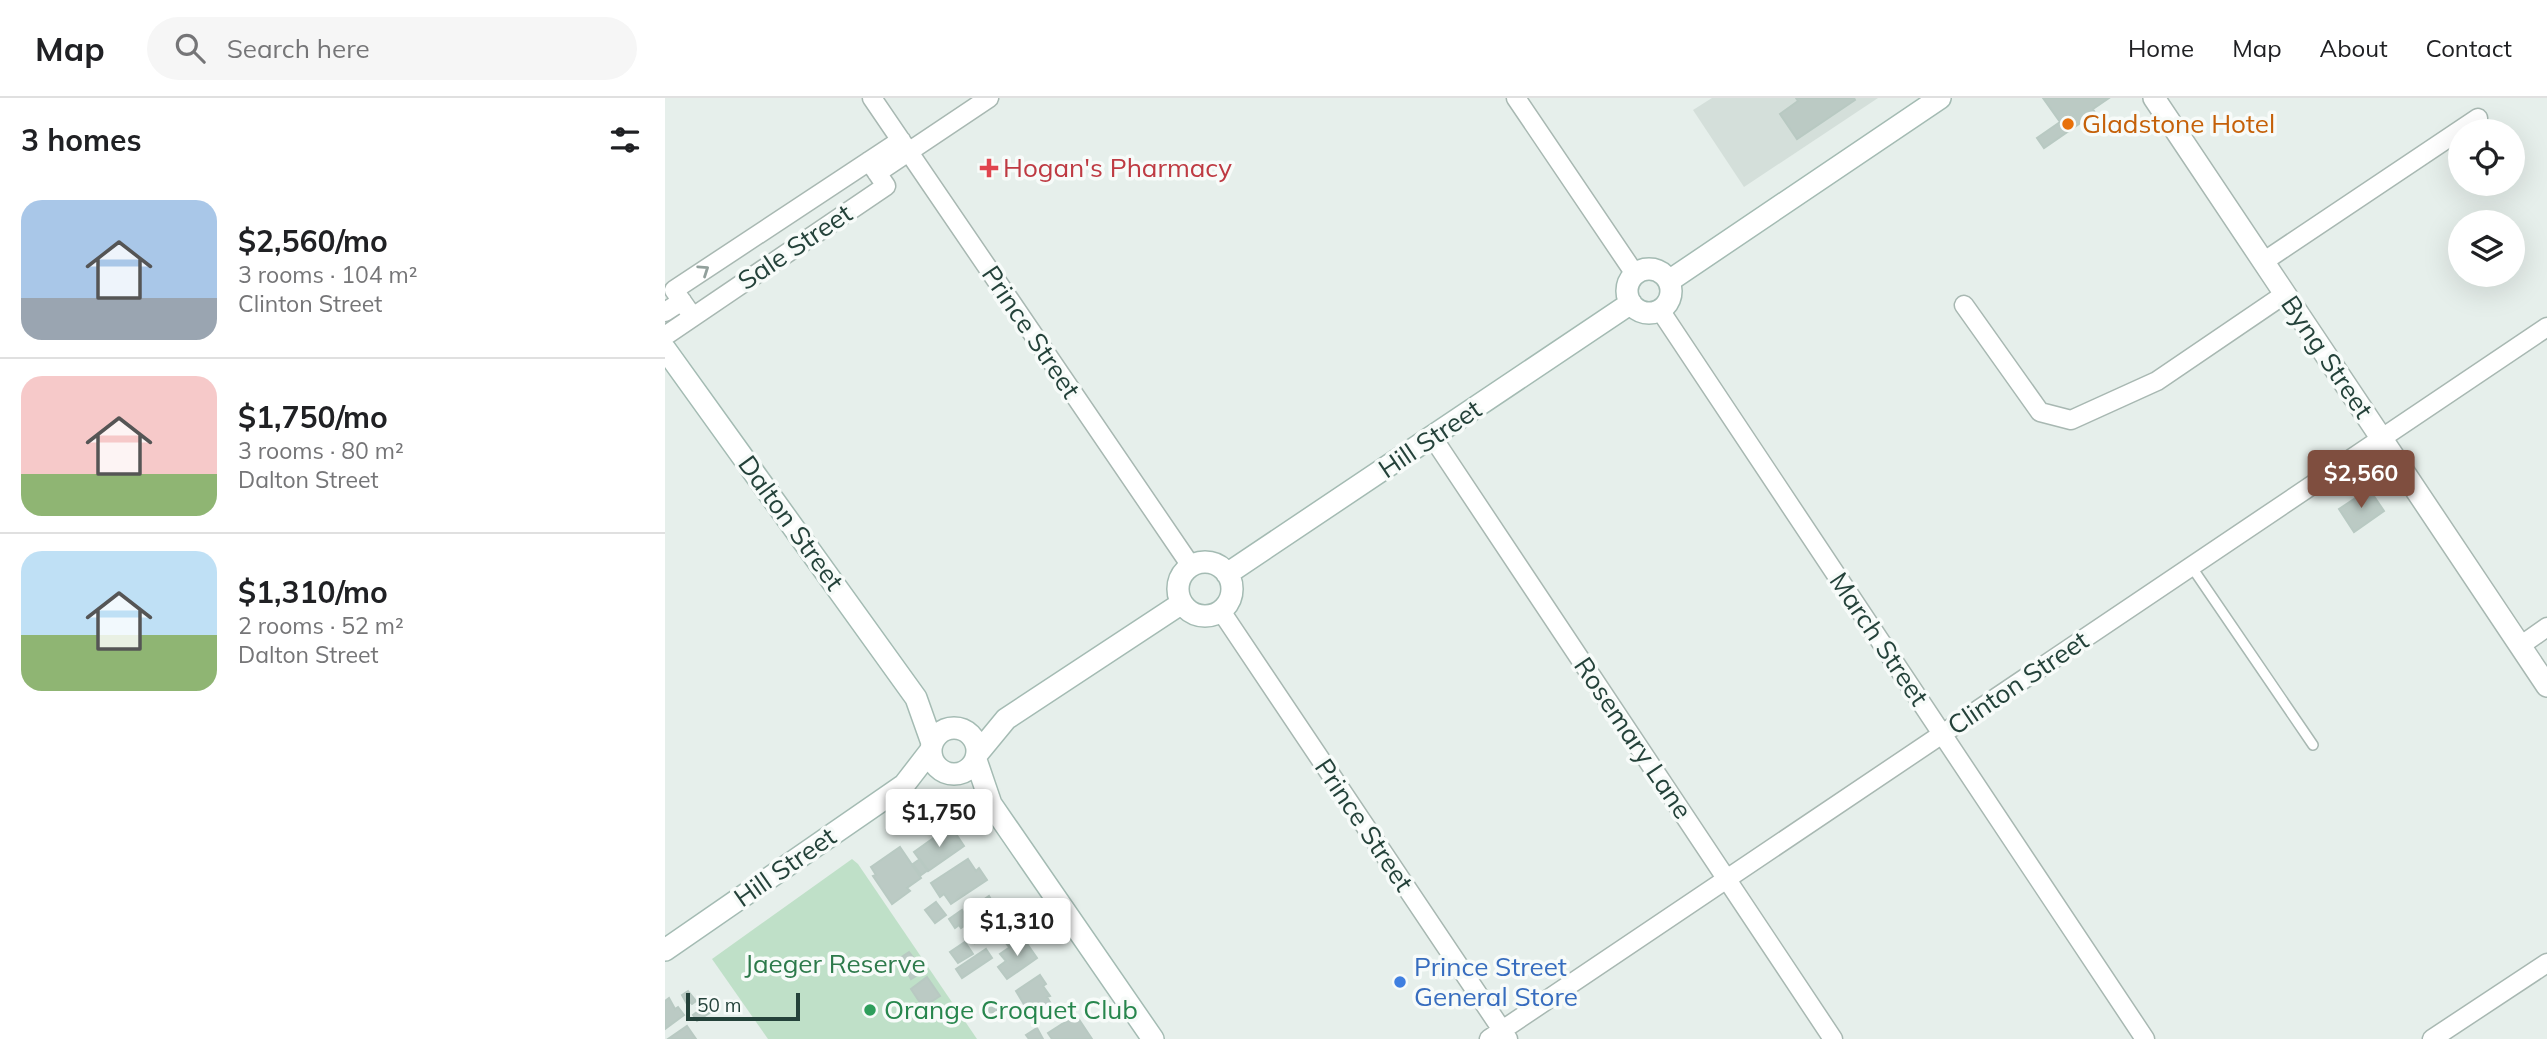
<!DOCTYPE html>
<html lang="en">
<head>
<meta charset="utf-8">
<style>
  :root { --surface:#fff; --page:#f6f6f6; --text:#202124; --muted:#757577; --line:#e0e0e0; --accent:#7f4e3f }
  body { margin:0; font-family:Mulish,sans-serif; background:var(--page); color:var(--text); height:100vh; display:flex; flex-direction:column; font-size:26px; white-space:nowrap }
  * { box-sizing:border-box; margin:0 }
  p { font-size:23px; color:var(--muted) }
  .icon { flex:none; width:38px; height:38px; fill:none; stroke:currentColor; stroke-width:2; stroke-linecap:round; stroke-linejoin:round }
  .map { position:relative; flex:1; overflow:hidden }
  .drawer { display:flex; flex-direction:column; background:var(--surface); width:665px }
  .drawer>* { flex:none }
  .tools { position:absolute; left:1783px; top:21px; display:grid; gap:14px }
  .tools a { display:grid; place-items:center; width:77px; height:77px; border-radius:50%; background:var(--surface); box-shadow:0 7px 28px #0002; font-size:35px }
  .scale { position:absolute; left:21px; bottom:18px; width:114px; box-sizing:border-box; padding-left:7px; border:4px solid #24423a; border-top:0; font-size:19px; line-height:24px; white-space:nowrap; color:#24423a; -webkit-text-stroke:5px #f7fbf9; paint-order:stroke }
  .price { position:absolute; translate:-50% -60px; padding:0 16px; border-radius:7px; background:#fff; color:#222; font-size:23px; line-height:46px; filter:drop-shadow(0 2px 4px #0008) }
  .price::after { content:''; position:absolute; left:50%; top:42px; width:21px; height:16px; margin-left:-10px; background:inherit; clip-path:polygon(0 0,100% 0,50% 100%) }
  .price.on { background:var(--accent); color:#fff }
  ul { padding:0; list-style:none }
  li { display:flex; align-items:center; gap:21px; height:175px; padding:0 21px }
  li+li { border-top:2px solid var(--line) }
  li span { display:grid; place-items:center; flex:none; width:196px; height:140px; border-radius:21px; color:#555 }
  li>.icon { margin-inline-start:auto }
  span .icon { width:84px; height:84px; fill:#fffc; stroke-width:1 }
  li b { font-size:30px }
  h2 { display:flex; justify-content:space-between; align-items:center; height:84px; padding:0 21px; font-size:30px }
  header { display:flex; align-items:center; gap:42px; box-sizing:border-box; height:98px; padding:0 35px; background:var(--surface); border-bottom:2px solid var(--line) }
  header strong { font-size:33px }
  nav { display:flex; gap:38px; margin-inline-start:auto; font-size:24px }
  .search { width:490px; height:63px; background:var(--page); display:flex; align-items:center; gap:18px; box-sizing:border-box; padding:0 24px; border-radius:38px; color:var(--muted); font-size:26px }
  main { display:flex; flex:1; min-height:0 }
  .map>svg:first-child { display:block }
</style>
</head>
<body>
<header>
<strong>Map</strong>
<div class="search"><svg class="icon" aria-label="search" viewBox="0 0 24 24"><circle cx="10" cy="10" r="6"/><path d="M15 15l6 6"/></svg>Search here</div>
<nav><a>Home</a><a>Map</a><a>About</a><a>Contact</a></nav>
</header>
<main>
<section class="drawer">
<h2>3 homes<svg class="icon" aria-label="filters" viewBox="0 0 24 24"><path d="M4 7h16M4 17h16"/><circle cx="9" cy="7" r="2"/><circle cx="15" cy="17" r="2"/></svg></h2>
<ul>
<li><span style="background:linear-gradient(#a9c7e8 70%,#9aa5b1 0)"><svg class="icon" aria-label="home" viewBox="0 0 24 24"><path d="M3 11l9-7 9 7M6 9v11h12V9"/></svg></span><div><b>$2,560/mo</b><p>3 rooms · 104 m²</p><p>Clinton Street</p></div></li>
<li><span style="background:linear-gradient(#f6c9c9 70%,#8fb573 0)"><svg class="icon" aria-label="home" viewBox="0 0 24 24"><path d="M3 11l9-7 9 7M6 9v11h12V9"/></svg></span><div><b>$1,750/mo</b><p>3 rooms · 80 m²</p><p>Dalton Street</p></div></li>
<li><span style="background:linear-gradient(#bfe0f5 60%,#8fb573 0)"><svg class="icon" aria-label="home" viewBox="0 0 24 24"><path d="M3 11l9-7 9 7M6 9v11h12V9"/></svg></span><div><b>$1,310/mo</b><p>2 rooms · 52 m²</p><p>Dalton Street</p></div></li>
</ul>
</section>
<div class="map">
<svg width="1882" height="941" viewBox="0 0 1882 941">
  <rect width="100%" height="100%" fill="#e6efeb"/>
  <path fill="#d4dfda" d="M 1047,0 L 1213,0 L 1079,89 L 1028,12 Z"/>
  <path fill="#bfe0c8" d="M 187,761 L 193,766 L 312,941 L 103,941 L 47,861 Z"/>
  <path fill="#bbcac4" stroke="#b8c9c2" stroke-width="2" d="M 1131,0 L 1189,0 L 1190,2 L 1132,41 L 1115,16 L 1133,3 Z
    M 1378,0 L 1444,0 L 1428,11 L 1430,15 L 1379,50 L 1372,40 L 1395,24 Z
    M 1701,393 L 1706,394 L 1719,413 L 1689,434 L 1674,411 Z
    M 265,717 L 274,727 L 268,731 L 260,721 Z
    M 276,725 L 280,731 L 270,739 L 266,733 Z
    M 281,731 L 285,736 L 289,733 L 299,748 L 263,773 L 249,754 Z
    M 235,749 L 256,780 L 242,790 L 245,793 L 227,806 L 208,778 L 211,777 L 206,769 Z
    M 255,761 L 263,772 L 256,777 L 248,766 Z
    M 303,761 L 311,773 L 314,770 L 322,782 L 286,806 L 279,796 L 275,799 L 266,785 Z
    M 324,798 L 340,825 L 310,845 L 299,828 L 296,830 L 294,827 L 290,830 L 284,821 L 297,812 L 299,815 Z
    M 271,804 L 281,817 L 270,825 L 260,812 Z
    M 347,833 L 354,843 L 344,849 L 337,840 Z
    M 358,840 L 372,860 L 342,881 L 333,869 L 341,863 L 335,856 Z
    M 300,844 L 308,856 L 293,865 L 285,854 Z
    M 321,851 L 327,860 L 297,880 L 291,871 Z
    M 244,854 L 259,873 L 246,881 L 235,860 Z
    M 375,877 L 381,886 L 378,888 L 385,898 L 382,899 L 386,906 L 372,915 L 365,904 L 360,908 L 351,893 Z
    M 262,879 L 275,898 L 258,909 L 246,891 Z
    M 23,893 L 31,903 L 27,906 L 25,904 L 22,906 L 17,897 Z
    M 4,900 L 10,911 L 13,909 L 19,917 L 0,931 L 0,903 Z
    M 330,902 L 335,910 L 321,919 L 316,911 Z
    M 41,907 L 46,914 L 32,923 L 28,917 Z
    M 411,917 L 427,941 L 387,941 L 383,935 Z
    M 22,928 L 31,941 L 3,941 Z
    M 372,930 L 378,941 L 364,941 L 361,937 Z"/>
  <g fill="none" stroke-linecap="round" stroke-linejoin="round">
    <g stroke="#a8b8b2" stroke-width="12">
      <path id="service" d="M 1526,468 L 1648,647"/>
    </g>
    <g stroke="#a8b8b2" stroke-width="21">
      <path id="minor" d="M 207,0 L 526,468
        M 851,0 L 970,176
        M 212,75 L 324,0
        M 1598,164 L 1813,20
        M 1299,207 L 1375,314 L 1406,322 L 1492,283 L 1620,196
        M 995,212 L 1480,941
        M 0,214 L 17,203
        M 28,219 L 9,192 L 236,42
        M 0,238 L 221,88 L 204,63
        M 768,340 L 1168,941
        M 556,513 L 843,941
        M 1855,548 L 1882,529
        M 824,941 L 1882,229
        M 1767,941 L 1882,865"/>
    </g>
    <g stroke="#a8b8b2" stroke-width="24">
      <path id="tertiary" d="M 1489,0 L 1882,588"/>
    </g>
    <g stroke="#a4bbb3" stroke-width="24">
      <path id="secondary" d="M962 193a22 22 0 1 1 44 0a22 22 0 1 1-44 0Z
        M 1004,183 L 1275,0
        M 0,251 L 251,600 L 267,645
        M513 491a27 27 0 1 1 54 0a27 27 0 1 1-54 0Z
        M 562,476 L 966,205
        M266 653a23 23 0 1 1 46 0a23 23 0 1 1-46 0Z
        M 313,655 L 341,621 L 517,505
        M 311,662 L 326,706 L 488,941
        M 0,852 L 239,687 L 266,652"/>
    </g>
    <use href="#service" stroke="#fff" stroke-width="9"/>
    <use href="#minor" stroke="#fff" stroke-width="18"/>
    <use href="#tertiary" stroke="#fff" stroke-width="21"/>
    <use href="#secondary" stroke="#fff" stroke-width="21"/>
  </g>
  <defs><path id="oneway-chevron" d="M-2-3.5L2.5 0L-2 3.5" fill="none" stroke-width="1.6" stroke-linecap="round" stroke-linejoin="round" transform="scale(1.75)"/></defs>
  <use stroke="#92a09c" href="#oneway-chevron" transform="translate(39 172) rotate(-34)"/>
  <circle fill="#e8710a" stroke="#f7fbf9" stroke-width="2.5" cx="1403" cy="26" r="7"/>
  <path fill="#e0444e" stroke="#f7fbf9" stroke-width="2.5" d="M320.5 59.5h7v7h7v7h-7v7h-7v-7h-7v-7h7z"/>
  <circle fill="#3f7fe0" stroke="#f7fbf9" stroke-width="2.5" cx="735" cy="884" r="7"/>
  <circle fill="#2e9e5b" stroke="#f7fbf9" stroke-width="2.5" cx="205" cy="912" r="7"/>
  <g text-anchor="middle" stroke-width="7" stroke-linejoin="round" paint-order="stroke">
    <g font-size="26" fill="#c56008" stroke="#f7fbf9" text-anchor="start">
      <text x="1417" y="35">Gladstone Hotel</text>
    </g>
    <g font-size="26" fill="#be3a42" stroke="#f7fbf9" text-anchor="start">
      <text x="338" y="79">Hogan's Pharmacy</text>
    </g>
    <g font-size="26" fill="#24423a" stroke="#f7fbf9">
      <text transform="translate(130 149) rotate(-34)" y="9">Sale Street</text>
      <text transform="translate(366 234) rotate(56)" y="9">Prince Street</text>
      <text transform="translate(1662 259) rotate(56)" y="9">Byng Street</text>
      <text transform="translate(765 341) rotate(-34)" y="9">Hill Street</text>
      <text transform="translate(126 425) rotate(54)" y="9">Dalton Street</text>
      <text transform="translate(1214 541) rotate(56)" y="9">March Street</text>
      <text transform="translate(1353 585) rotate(-34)" y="9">Clinton Street</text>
      <text transform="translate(968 640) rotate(56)" y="9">Rosemary Lane</text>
      <text transform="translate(699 727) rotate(56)" y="9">Prince Street</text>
      <text transform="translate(120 769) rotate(-35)" y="9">Hill Street</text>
    </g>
    <g font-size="26" fill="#2d7a4b" stroke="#f7fbf9">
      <text x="170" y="875">Jaeger Reserve</text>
    </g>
    <g font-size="26" fill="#366cbe" stroke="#f7fbf9" text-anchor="start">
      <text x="749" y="878">Prince Street<tspan x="749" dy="30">General Store</tspan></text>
    </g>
    <g font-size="26" fill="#27864d" stroke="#f7fbf9" text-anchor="start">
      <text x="219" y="921">Orange Croquet Club</text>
    </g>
  </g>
</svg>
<div class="tools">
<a><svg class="icon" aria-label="locate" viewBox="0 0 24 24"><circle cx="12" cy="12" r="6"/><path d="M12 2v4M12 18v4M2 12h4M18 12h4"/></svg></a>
<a><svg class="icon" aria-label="layers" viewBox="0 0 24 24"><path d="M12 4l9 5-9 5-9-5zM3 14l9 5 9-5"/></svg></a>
</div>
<div class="scale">50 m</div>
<b class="price on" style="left:1696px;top:412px">$2,560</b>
<b class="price" style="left:274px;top:751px">$1,750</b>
<b class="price" style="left:352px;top:860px">$1,310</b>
</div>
</main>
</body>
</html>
